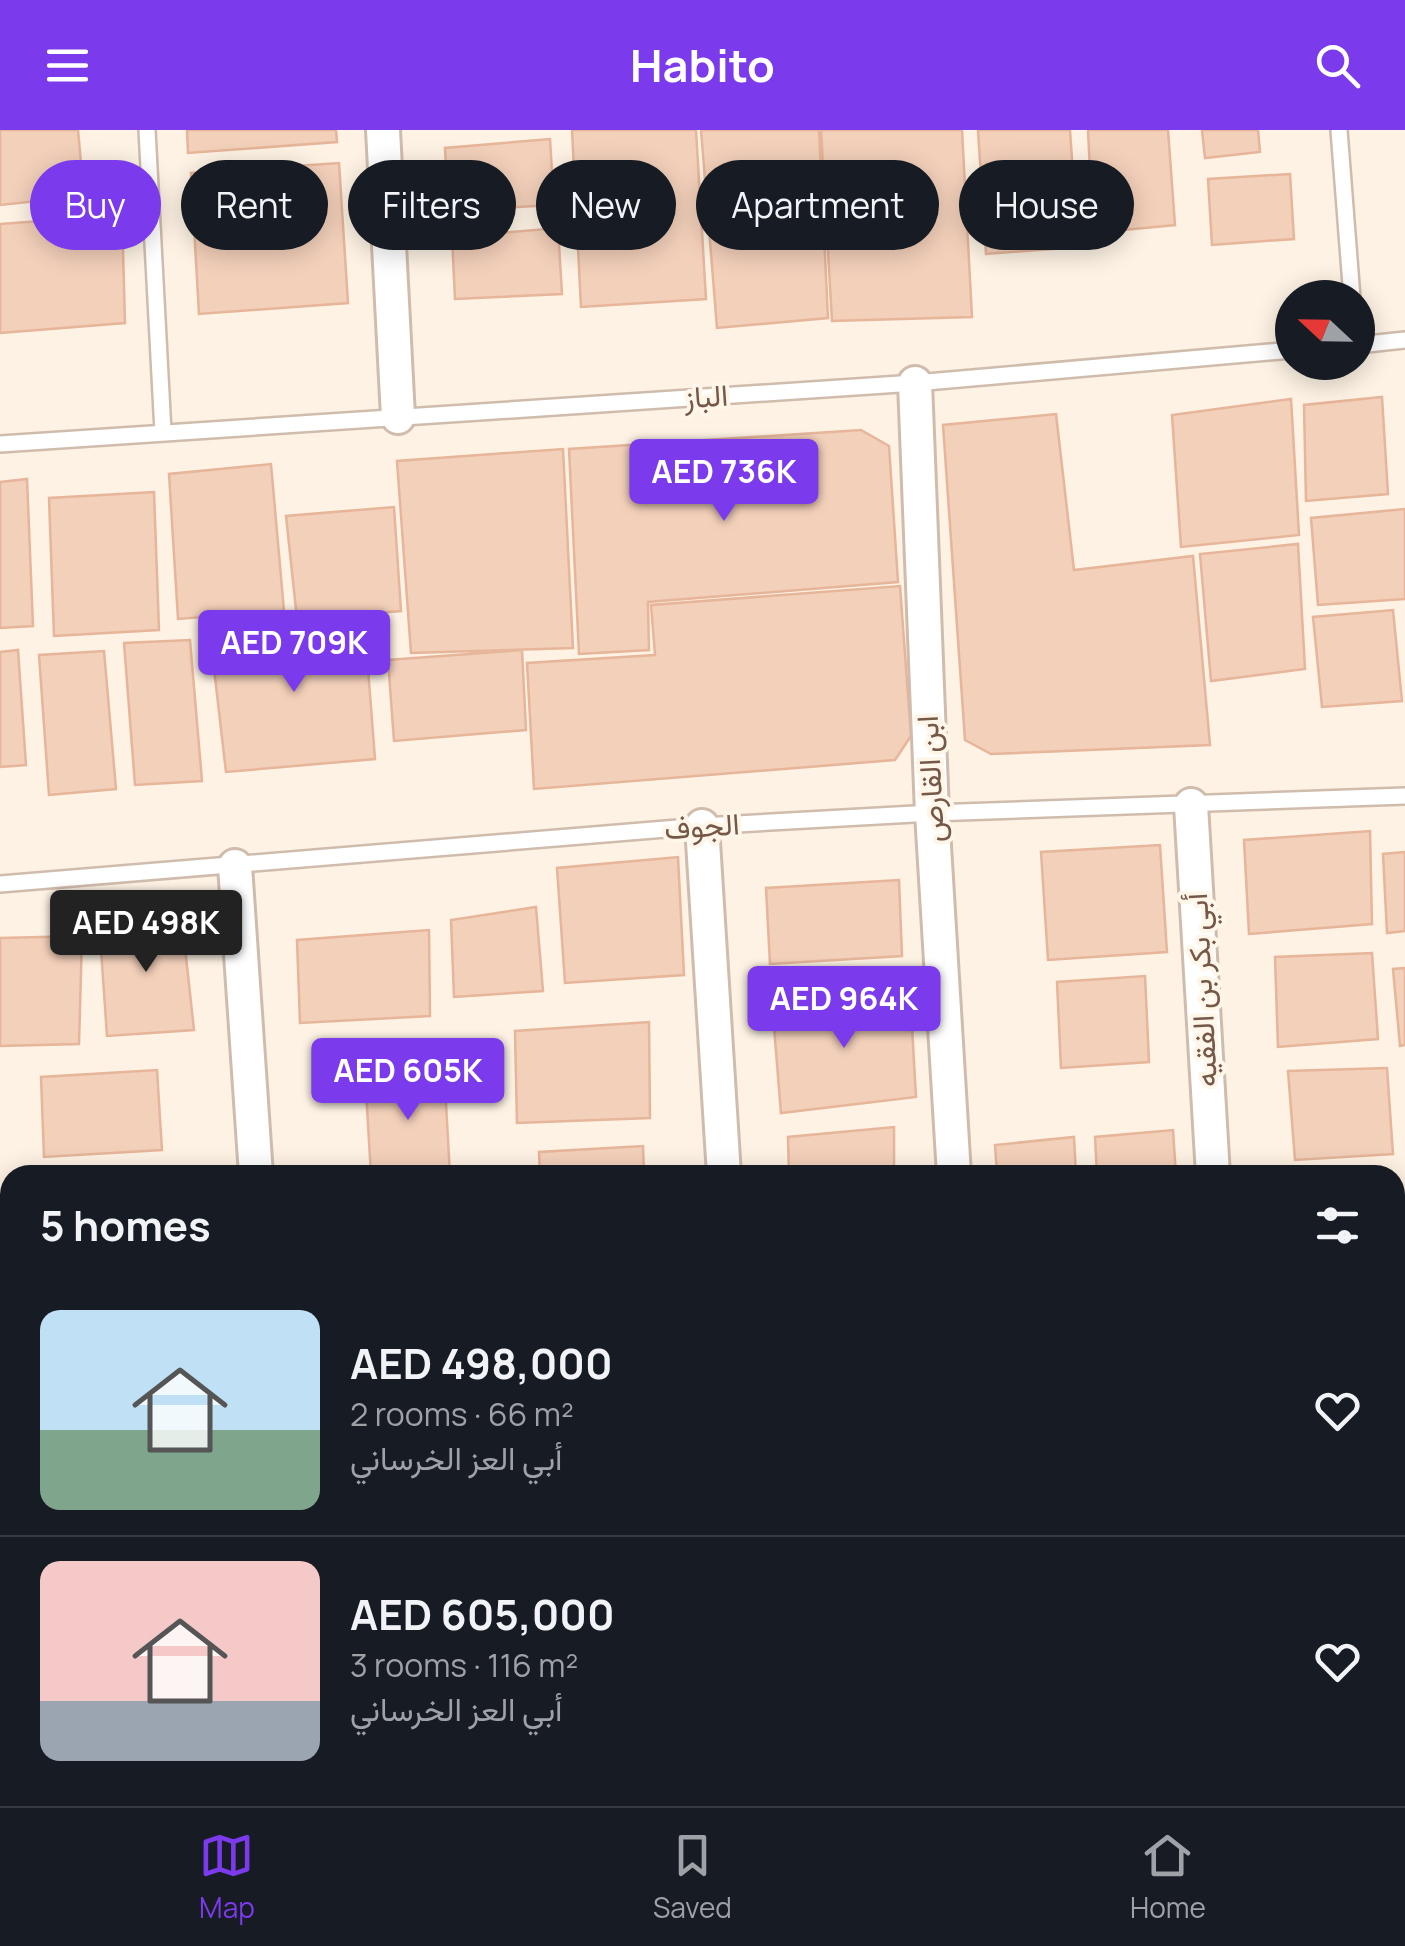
<!DOCTYPE html>
<html lang="en">
<head>
<meta charset="utf-8">
<style>
  :root { --surface:#171b24; --page:#242831; --text:#f1f3f6; --muted:#9ea1a6; --line:#363941; --accent:#7c3aed }
  body { margin:0; font-family:Manrope,Vazirmatn,sans-serif; background:var(--page); color:var(--text); height:100vh; display:flex; flex-direction:column; font-size:38px; white-space:nowrap }
  * { box-sizing:border-box; margin:0 }
  p { font-size:32px; color:var(--muted) }
  .icon { flex:none; width:55px; height:55px; fill:none; stroke:currentColor; stroke-width:2; stroke-linecap:round; stroke-linejoin:round }
  .map { position:relative; flex:1; overflow:hidden }
  .sheet { position:absolute; left:0px; top:1035px; width:1405px; height:642px; display:flex; flex-direction:column; background:var(--surface); border-radius:30px 30px 0 0; box-shadow:0 5px 25px #0003 }
  .sheet>* { flex:none }
  .guide { position:absolute; left:30px; top:30px; width:1345px; height:90px; display:flex; gap:20px }
  .needle { width:65px; rotate:292deg }
  .tools { position:absolute; left:1275px; top:150px; display:grid; gap:20px }
  .tools a { display:grid; place-items:center; width:100px; height:100px; border-radius:50%; background:var(--surface); box-shadow:0 5px 25px #0003; font-size:50px }
  .price { position:absolute; translate:-50% -85px; padding:0 22px; border-radius:10px; background:var(--accent); color:#fff; font-size:32px; line-height:65px; filter:drop-shadow(0 2px 5px #0008) }
  .price::after { content:''; position:absolute; left:50%; top:60px; width:30px; height:22px; margin-left:-15px; background:inherit; clip-path:polygon(0 0,100% 0,50% 100%) }
  .price.on { background:#222; color:#fff }
  ul { padding:0; list-style:none }
  li { display:flex; align-items:center; gap:30px; height:250px; padding:0 40px }
  li+li { border-top:2px solid var(--line) }
  li span { display:grid; place-items:center; flex:none; width:280px; height:200px; border-radius:20px; color:#555 }
  li>.icon { margin-inline-start:auto }
  span .icon { width:120px; height:120px; fill:#fffc; stroke-width:1 }
  li b { font-size:42px }
  h2 { display:flex; justify-content:space-between; align-items:center; height:120px; padding:0 40px; font-size:42px }
  .tag { padding:0 35px; border-radius:45px; background:var(--surface); box-shadow:0 5px 25px #0003; font-size:35px; line-height:90px }
  .tag.on { background:var(--accent); color:#fff }
  header { display:flex; justify-content:space-between; align-items:center; height:130px; padding:0 40px; background:var(--accent); color:#fff; font-size:45px; font-weight:700 }
  .menu { display:flex; justify-content:space-around; align-items:center; height:140px; border-top:2px solid var(--line); background:var(--surface); font-size:28px; color:var(--muted) }
  .menu a { display:grid; justify-items:center; gap:5px }
  .menu .on { color:var(--accent) }
  .map>svg:first-child { display:block }
</style>
</head>
<body>
<header><svg class="icon" aria-label="menu" viewBox="0 0 24 24"><path d="M4 6h16M4 12h16M4 18h16"/></svg>Habito<svg class="icon" aria-label="search" viewBox="0 0 24 24"><circle cx="10" cy="10" r="6"/><path d="M15 15l6 6"/></svg></header>
<div class="map">
<svg width="1405" height="1676" viewBox="0 0 1405 1676">
  <rect width="100%" height="100%" fill="#fdf2e3"/>
  <path fill="#f3d0ba" stroke="#e6b59a" stroke-width="2.5" d="M 0,0 L 78,0 L 84,66 L 0,75 Z
    M 187,0 L 336,0 L 337,12 L 188,23 Z
    M 572,0 L 696,0 L 706,169 L 581,177 Z
    M 701,0 L 819,0 L 828,188 L 717,198 Z
    M 821,0 L 962,0 L 972,187 L 832,191 Z
    M 978,0 L 1070,0 L 1078,117 L 986,124 Z
    M 1088,0 L 1168,0 L 1175,95 L 1093,103 Z
    M 1202,0 L 1258,0 L 1260,22 L 1205,28 Z
    M 550,9 L 554,75 L 448,81 L 445,18 Z
    M 339,33 L 348,173 L 199,184 L 191,43 Z
    M 1290,44 L 1294,109 L 1212,115 L 1208,49 Z
    M 122,85 L 125,193 L 0,203 L 0,94 Z
    M 558,98 L 562,164 L 455,169 L 452,107 Z
    M 1382,267 L 1388,364 L 1306,371 L 1304,275 Z
    M 1291,269 L 1299,405 L 1181,417 L 1172,285 Z
    M 1056,284 L 1074,440 L 1193,426 L 1210,615 L 991,624 L 965,610 L 943,295 Z
    M 861,300 L 889,316 L 898,452 L 648,472 L 649,520 L 579,524 L 569,319 Z
    M 563,319 L 573,518 L 411,523 L 397,331 Z
    M 271,334 L 284,481 L 178,489 L 169,344 Z
    M 27,349 L 33,496 L 0,498 L 0,352 Z
    M 154,362 L 159,500 L 54,506 L 49,368 Z
    M 394,377 L 401,481 L 297,489 L 286,386 Z
    M 1405,379 L 1405,469 L 1318,475 L 1311,388 Z
    M 1298,414 L 1305,539 L 1211,551 L 1200,424 Z
    M 900,456 L 911,606 L 895,630 L 534,659 L 527,533 L 655,525 L 651,475 Z
    M 1393,480 L 1402,571 L 1322,577 L 1313,487 Z
    M 364,487 L 375,629 L 226,642 L 210,504 Z
    M 190,510 L 202,651 L 135,655 L 124,513 Z
    M 18,520 L 26,635 L 0,637 L 0,522 Z
    M 522,520 L 526,600 L 394,611 L 388,530 Z
    M 104,521 L 116,659 L 49,665 L 39,525 Z
    M 1370,701 L 1372,794 L 1249,804 L 1244,710 Z
    M 1160,715 L 1167,822 L 1048,830 L 1041,722 Z
    M 1405,722 L 1405,801 L 1387,803 L 1383,724 Z
    M 678,727 L 684,845 L 565,853 L 557,738 Z
    M 899,750 L 902,826 L 770,834 L 766,758 Z
    M 536,777 L 543,861 L 454,867 L 451,790 Z
    M 181,781 L 194,900 L 107,906 L 99,790 Z
    M 429,800 L 430,886 L 300,893 L 297,810 Z
    M 82,806 L 79,914 L 0,916 L 0,808 Z
    M 1372,823 L 1378,909 L 1278,917 L 1275,827 Z
    M 1405,838 L 1405,915 L 1400,916 L 1393,839 Z
    M 1145,846 L 1149,932 L 1061,938 L 1057,852 Z
    M 910,861 L 916,967 L 781,983 L 772,872 Z
    M 649,892 L 650,988 L 517,993 L 515,901 Z
    M 444,938 L 450,1045 L 371,1045 L 365,944 Z
    M 1387,938 L 1393,1024 L 1295,1030 L 1288,941 Z
    M 157,940 L 162,1020 L 44,1027 L 41,947 Z
    M 894,997 L 894,1045 L 789,1045 L 788,1007 Z
    M 1173,1000 L 1176,1045 L 1097,1045 L 1095,1007 Z
    M 1074,1007 L 1076,1045 L 997,1045 L 995,1015 Z
    M 643,1016 L 644,1045 L 540,1045 L 539,1022 Z
    M 1395,1045 L 1400,1140 L 1395,1141 Z
    M 1405,1169 L 1405,1415 L 1395,1416 L 1395,1170 Z
    M 1395,1486 L 1405,1486 L 1405,1637 L 1395,1637 Z
    M 10,1516 L 10,1575 L 0,1576 L 0,1517 Z
    M 10,1593 L 10,1665 L 0,1667 L 0,1594 Z"/>
  <g fill="none" stroke-linecap="round" stroke-linejoin="round">
    <g stroke="#d0bcac" stroke-width="20">
      <path id="service" d="M 147,0 L 163,302
        M 1339,0 L 1352,168
        M 1358,215 L 1405,210
        M 0,314 L 915,253 L 1292,220
        M 0,754 L 702,696 L 932,683 L 1405,666"/>
    </g>
    <g stroke="#d0bcac" stroke-width="38">
      <path id="minor" d="M 383,0 L 398,287
        M 915,253 L 932,683 L 954,1045
        M 1191,675 L 1213,1045
        M 702,696 L 724,1045
        M 235,736 L 256,1045
        M 1395,1456 L 1405,1456
        M 0,1484 L 10,1484
        M 297,1668 L 298,1676
        M 982,1668 L 982,1676
        M 1250,1668 L 1250,1676
        M 797,1676 L 933,1676"/>
    </g>
    <use href="#service" stroke="#fff" stroke-width="15"/>
    <use href="#minor" stroke="#fff" stroke-width="32"/>
  </g>
  <g text-anchor="middle" stroke-width="8" stroke-linejoin="round" paint-order="stroke">
    <g font-size="30" fill="#755848" stroke="#fff6ea">
      <text transform="translate(706 267) rotate(-4)" y="10">الباز</text>
      <text transform="translate(931 649) rotate(-93)" y="10">ابن القارص</text>
      <text transform="translate(702 697) rotate(-4)" y="10">الجوف</text>
      <text transform="translate(1202 860) rotate(-93)" y="10">أبي بكر بن الفقيه</text>
    </g>
  </g>
</svg>
<div class="tools">
<a><svg class="needle" viewBox="-14 -14 28 28"><path d="M0-13l5 13h-10z" fill="#e53935"/><path d="M0 13l5-13h-10z" fill="#9ea1a6"/></svg></a>
</div>
<b class="price" style="left:724px;top:394px">AED 736K</b>
<b class="price" style="left:294px;top:565px">AED 709K</b>
<b class="price on" style="left:146px;top:845px">AED 498K</b>
<b class="price" style="left:844px;top:921px">AED 964K</b>
<b class="price" style="left:408px;top:993px">AED 605K</b>
<div class="guide">
<a class="tag on">Buy</a>
<a class="tag">Rent</a>
<a class="tag">Filters</a>
<a class="tag">New</a>
<a class="tag">Apartment</a>
<a class="tag">House</a>
</div>
<section class="sheet">
<h2>5 homes<svg class="icon" aria-label="filters" viewBox="0 0 24 24"><path d="M4 7h16M4 17h16"/><circle cx="9" cy="7" r="2"/><circle cx="15" cy="17" r="2"/></svg></h2>
<ul>
<li><span style="background:linear-gradient(#bfe0f5 60%,#7fa58c 0)"><svg class="icon" aria-label="home" viewBox="0 0 24 24"><path d="M3 11l9-7 9 7M6 9v11h12V9"/></svg></span><div><b>AED 498,000</b><p>2 rooms · 66 m²</p><p>أبي العز الخرساني</p></div><svg class="icon" aria-label="heart" viewBox="0 0 24 24"><path d="M12 20l-8-8c-3-5 5-10 8-4 3-6 11-1 8 4z"/></svg></li>
<li><span style="background:linear-gradient(#f6c9c9 70%,#9aa5b1 0)"><svg class="icon" aria-label="home" viewBox="0 0 24 24"><path d="M3 11l9-7 9 7M6 9v11h12V9"/></svg></span><div><b>AED 605,000</b><p>3 rooms · 116 m²</p><p>أبي العز الخرساني</p></div><svg class="icon" aria-label="heart" viewBox="0 0 24 24"><path d="M12 20l-8-8c-3-5 5-10 8-4 3-6 11-1 8 4z"/></svg></li>
</ul>
</section>
</div>
<nav class="menu">
<a class="on"><svg class="icon" aria-label="map" viewBox="0 0 24 24"><path d="M3 6l6-2 6 2 6-2v14l-6 2-6-2-6 2zM9 4v14M15 6v14"/></svg>Map</a>
<a><svg class="icon" aria-label="saved" viewBox="0 0 24 24"><path d="M7 4h10v16l-5-4-5 4z"/></svg>Saved</a>
<a><svg class="icon" aria-label="home" viewBox="0 0 24 24"><path d="M3 11l9-7 9 7M6 9v11h12V9"/></svg>Home</a>
</nav>
</body>
</html>
